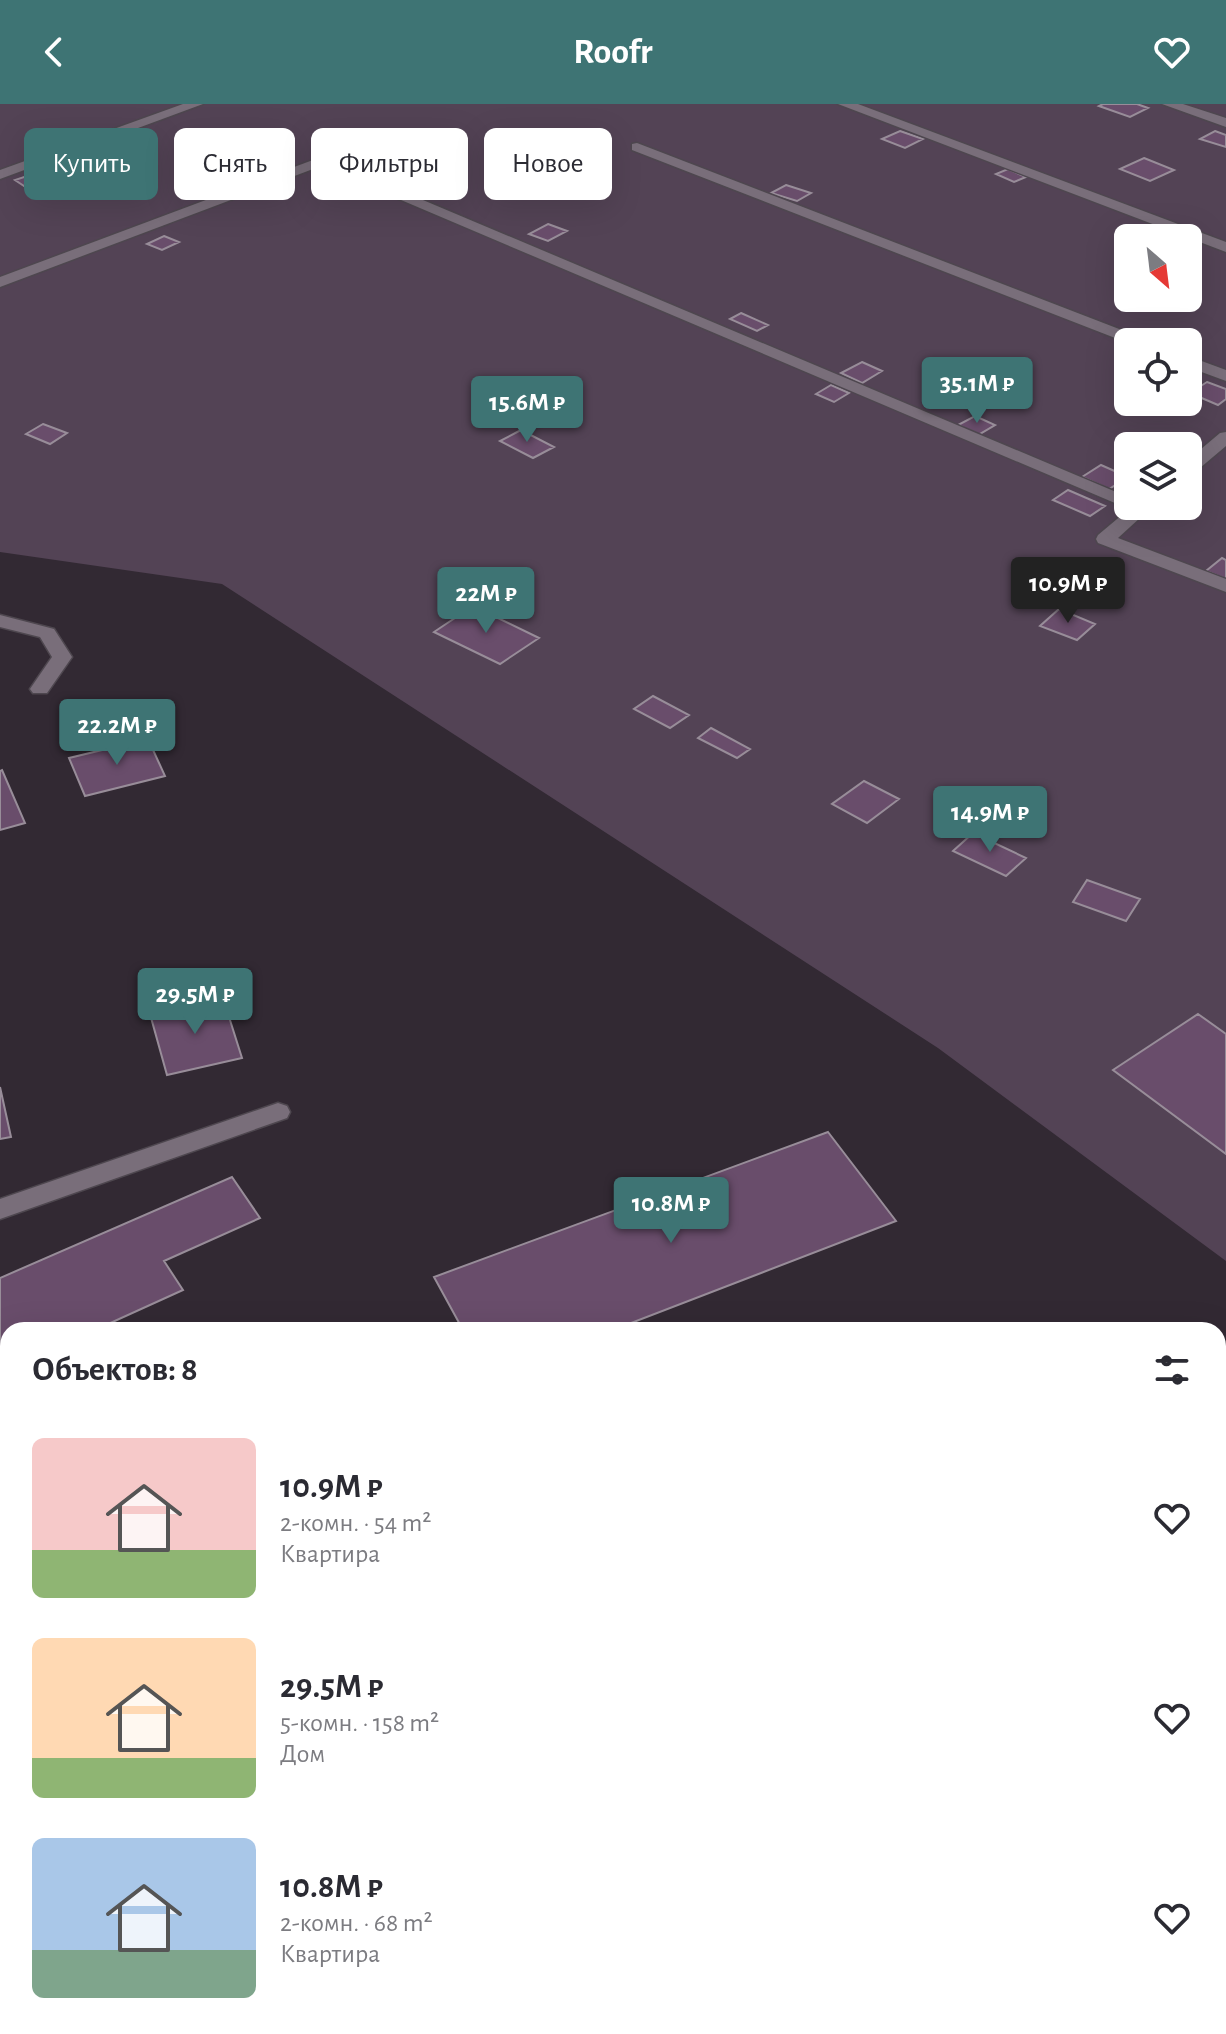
<!DOCTYPE html>
<html lang="ru">
<head>
<meta charset="utf-8">
<style>
  :root { --surface:#fff; --page:#f7f7f7; --text:#2b2b33; --muted:#7c7c81; --accent:#3e7474 }
  body { margin:0; font-family:"Alegreya Sans",sans-serif; background:var(--page); color:var(--text); height:100vh; display:flex; flex-direction:column; font-size:30px; white-space:nowrap }
  * { box-sizing:border-box; margin:0 }
  p { font-size:26px; color:var(--muted) }
  .icon { flex:none; width:44px; height:44px; fill:none; stroke:currentColor; stroke-width:2; stroke-linecap:round; stroke-linejoin:round }
  .map { position:relative; flex:1; overflow:hidden }
  .drawer { position:absolute; left:0px; top:1218px; width:1226px; height:712px; display:flex; flex-direction:column; background:var(--surface); border-radius:24px 24px 0 0; box-shadow:0 8px 32px #0002 }
  .drawer>* { flex:none }
  .hud { position:absolute; left:24px; top:24px; width:800px; height:72px; display:flex; gap:16px }
  .needle { width:52px; rotate:152deg }
  .buttons { position:absolute; left:1114px; top:120px; display:grid; gap:16px }
  .buttons a { display:grid; place-items:center; width:88px; height:88px; border-radius:12px; background:var(--surface); box-shadow:0 8px 32px #0002; font-size:40px }
  .price { position:absolute; translate:-50% -68px; padding:0 18px; border-radius:8px; background:var(--accent); color:#fff; font-size:26px; line-height:52px; filter:drop-shadow(0 2px 4px #0008) }
  .price::after { content:''; position:absolute; left:50%; top:48px; width:24px; height:18px; margin-left:-12px; background:inherit; clip-path:polygon(0 0,100% 0,50% 100%) }
  .price.active { background:#222; color:#fff }
  ul { padding:0; list-style:none }
  li { display:flex; align-items:center; gap:24px; height:200px; padding:0 32px }
  li span { display:grid; place-items:center; flex:none; width:224px; height:160px; border-radius:12px; color:#555 }
  li>.icon { margin-inline-start:auto }
  span .icon { width:96px; height:96px; fill:#fffc; stroke-width:1 }
  li b { font-size:34px }
  h2 { display:flex; justify-content:space-between; align-items:center; height:96px; padding:0 32px; font-size:34px }
  .chip { padding:0 28px; border-radius:12px; background:var(--surface); box-shadow:0 8px 32px #0002; font-size:28px; line-height:72px }
  .chip.active { background:var(--accent); color:#fff }
  header { display:flex; justify-content:space-between; align-items:center; height:104px; padding:0 32px; background:var(--accent); color:#fff; font-size:36px; font-weight:700 }
  .map>svg:first-child { display:block }
</style>
</head>
<body>
<header><svg class="icon" aria-label="back" viewBox="0 0 24 24"><path d="M15 5l-7 7 7 7"/></svg>Roofr<svg class="icon" aria-label="heart" viewBox="0 0 24 24"><path d="M12 20l-8-8c-3-5 5-10 8-4 3-6 11-1 8 4z"/></svg></header>
<div class="map">
<svg width="1226" height="1930" viewBox="0 0 1226 1930">
  <rect width="100%" height="100%" fill="#322933"/>
  <path fill="#534355" fill-rule="evenodd" d="M 0,0 L 1226,0 L 1226,1157 L 938,944 L 222,480 L 0,448 ZM 1128,134 L 1188,134 L 1188,194 L 1128,194 ZM 1128,238 L 1188,238 L 1188,298 L 1128,298 ZM 1128,342 L 1188,342 L 1188,402 L 1128,402 Z"/>
  <path fill="#694d6b" stroke="#988d99" stroke-width="2" d="M 1103,0 L 1137,0 L 1148,4 L 1130,13 L 1099,2 Z
    M 900,27 L 923,35 L 905,44 L 882,35 Z
    M 1215,27 L 1226,31 L 1226,43 L 1200,35 Z
    M 130,43 L 151,52 L 137,58 L 115,48 Z
    M 1144,54 L 1174,66 L 1150,77 L 1120,65 Z
    M 1008,65 L 1026,73 L 1014,78 L 996,70 Z
    M 39,68 L 57,80 L 33,88 L 15,76 Z
    M 786,81 L 811,89 L 797,97 L 771,89 Z
    M 548,120 L 567,127 L 548,137 L 529,130 Z
    M 164,132 L 179,138 L 162,146 L 147,140 Z
    M 741,209 L 768,221 L 757,227 L 730,215 Z
    M 862,258 L 882,267 L 862,279 L 841,269 Z
    M 1207,278 L 1226,285 L 1226,295 L 1218,301 L 1190,289 Z
    M 831,281 L 849,289 L 834,298 L 816,290 Z
    M 975,312 L 995,321 L 978,331 L 958,321 Z
    M 43,320 L 67,329 L 50,340 L 26,330 Z
    M 521,326 L 554,343 L 533,354 L 500,337 Z
    M 1101,361 L 1128,373 L 1109,385 L 1082,373 Z
    M 1068,386 L 1105,402 L 1090,412 L 1053,396 Z
    M 1222,454 L 1226,456 L 1226,475 L 1206,467 Z
    M 473,502 L 539,534 L 500,560 L 434,528 Z
    M 1059,505 L 1095,520 L 1077,536 L 1040,522 Z
    M 653,592 L 689,611 L 670,624 L 634,605 Z
    M 711,624 L 750,645 L 737,654 L 698,634 Z
    M 148,635 L 165,672 L 85,692 L 69,654 Z
    M 2,666 L 25,719 L 0,726 L 0,667 Z
    M 864,677 L 899,695 L 867,719 L 832,700 Z
    M 973,729 L 1026,754 L 1006,772 L 953,747 Z
    M 1087,776 L 1140,795 L 1126,817 L 1073,798 Z
    M 223,894 L 242,954 L 167,971 L 150,910 Z
    M 1198,910 L 1226,930 L 1226,1050 L 1113,966 Z
    M 0,983 L 11,1033 L 0,1035 Z
    M 828,1028 L 896,1117 L 613,1226 L 463,1226 L 434,1173 Z
    M 232,1073 L 260,1114 L 164,1157 L 183,1186 L 95,1226 L 8,1226 L 8,1265 L 0,1269 L 0,1174 Z
    M 0,1506 L 8,1524 L 8,1922 L 187,1922 L 191,1930 L 0,1930 Z
    M 1218,1658 L 1226,1665 L 1226,1779 L 1218,1786 Z"/>
  <g fill="none" stroke-linecap="round" stroke-linejoin="round">
    <g stroke="#4e474f" stroke-width="3">
      <path id="lane" d="M 183,0 L 203,0 L 0,75 L 0,66 Z
        M 838,0 L 858,0 L 1226,138 L 1226,148 Z
        M 1162,0 L 1183,0 L 1226,14 L 1226,23 Z
        M 637,39 L 1145,235 L 1147,238 L 1128,239 L 632,46 L 632,40 Z
        M 321,53 L 1128,393 L 1128,402 L 1153,402 L 1118,434 L 1226,475 L 1226,488 L 1098,439 L 1096,435 L 1098,431 L 1129,405 L 321,62 L 0,183 L 0,173 Z
        M 1188,252 L 1226,266 L 1226,277 L 1188,263 Z
        M 1226,328 L 1226,342 L 1194,369 L 1188,370 L 1188,356 L 1220,329 Z
        M 0,511 L 54,525 L 72,553 L 47,589 L 33,589 L 30,585 L 52,553 L 40,533 L 0,523 Z
        M 278,999 L 287,1002 L 290,1008 L 287,1014 L 0,1115 L 0,1095 Z
        M 476,1922 L 522,1922 L 519,1930 L 473,1930 Z
        M 914,1922 L 950,1922 L 953,1930 L 917,1930 Z"/>
    </g>
    <use href="#lane" fill="#796e7a" fill-rule="evenodd"/>
  </g>
</svg>
<div class="buttons">
<a><svg class="needle" viewBox="-14 -14 28 28"><path d="M0-13l5 13h-10z" fill="#e53935"/><path d="M0 13l5-13h-10z" fill="#7c7c81"/></svg></a>
<a><svg class="icon" aria-label="locate" viewBox="0 0 24 24"><circle cx="12" cy="12" r="6"/><path d="M12 2v4M12 18v4M2 12h4M18 12h4"/></svg></a>
<a><svg class="icon" aria-label="layers" viewBox="0 0 24 24"><path d="M12 4l9 5-9 5-9-5zM3 14l9 5 9-5"/></svg></a>
</div>
<b class="price" style="left:977px;top:321px">35.1M ₽</b>
<b class="price" style="left:527px;top:340px">15.6M ₽</b>
<b class="price active" style="left:1068px;top:521px">10.9M ₽</b>
<b class="price" style="left:486px;top:531px">22M ₽</b>
<b class="price" style="left:117px;top:663px">22.2M ₽</b>
<b class="price" style="left:990px;top:750px">14.9M ₽</b>
<b class="price" style="left:195px;top:932px">29.5M ₽</b>
<b class="price" style="left:671px;top:1141px">10.8M ₽</b>
<div class="hud">
<a class="chip active">Купить</a>
<a class="chip">Снять</a>
<a class="chip">Фильтры</a>
<a class="chip">Новое</a>
</div>
<section class="drawer">
<h2>Объектов: 8<svg class="icon" aria-label="filters" viewBox="0 0 24 24"><path d="M4 7h16M4 17h16"/><circle cx="9" cy="7" r="2"/><circle cx="15" cy="17" r="2"/></svg></h2>
<ul>
<li><span style="background:linear-gradient(#f6c9c9 70%,#8fb573 0)"><svg class="icon" aria-label="home" viewBox="0 0 24 24"><path d="M3 11l9-7 9 7M6 9v11h12V9"/></svg></span><div><b>10.9M ₽</b><p>2-комн. · 54 m²</p><p>Квартира</p></div><svg class="icon" aria-label="heart" viewBox="0 0 24 24"><path d="M12 20l-8-8c-3-5 5-10 8-4 3-6 11-1 8 4z"/></svg></li>
<li><span style="background:linear-gradient(#ffd9b3 75%,#8fb573 0)"><svg class="icon" aria-label="home" viewBox="0 0 24 24"><path d="M3 11l9-7 9 7M6 9v11h12V9"/></svg></span><div><b>29.5M ₽</b><p>5-комн. · 158 m²</p><p>Дом</p></div><svg class="icon" aria-label="heart" viewBox="0 0 24 24"><path d="M12 20l-8-8c-3-5 5-10 8-4 3-6 11-1 8 4z"/></svg></li>
<li><span style="background:linear-gradient(#a9c7e8 70%,#7fa58c 0)"><svg class="icon" aria-label="home" viewBox="0 0 24 24"><path d="M3 11l9-7 9 7M6 9v11h12V9"/></svg></span><div><b>10.8M ₽</b><p>2-комн. · 68 m²</p><p>Квартира</p></div><svg class="icon" aria-label="heart" viewBox="0 0 24 24"><path d="M12 20l-8-8c-3-5 5-10 8-4 3-6 11-1 8 4z"/></svg></li>
</ul>
</section>
</div>
</body>
</html>
